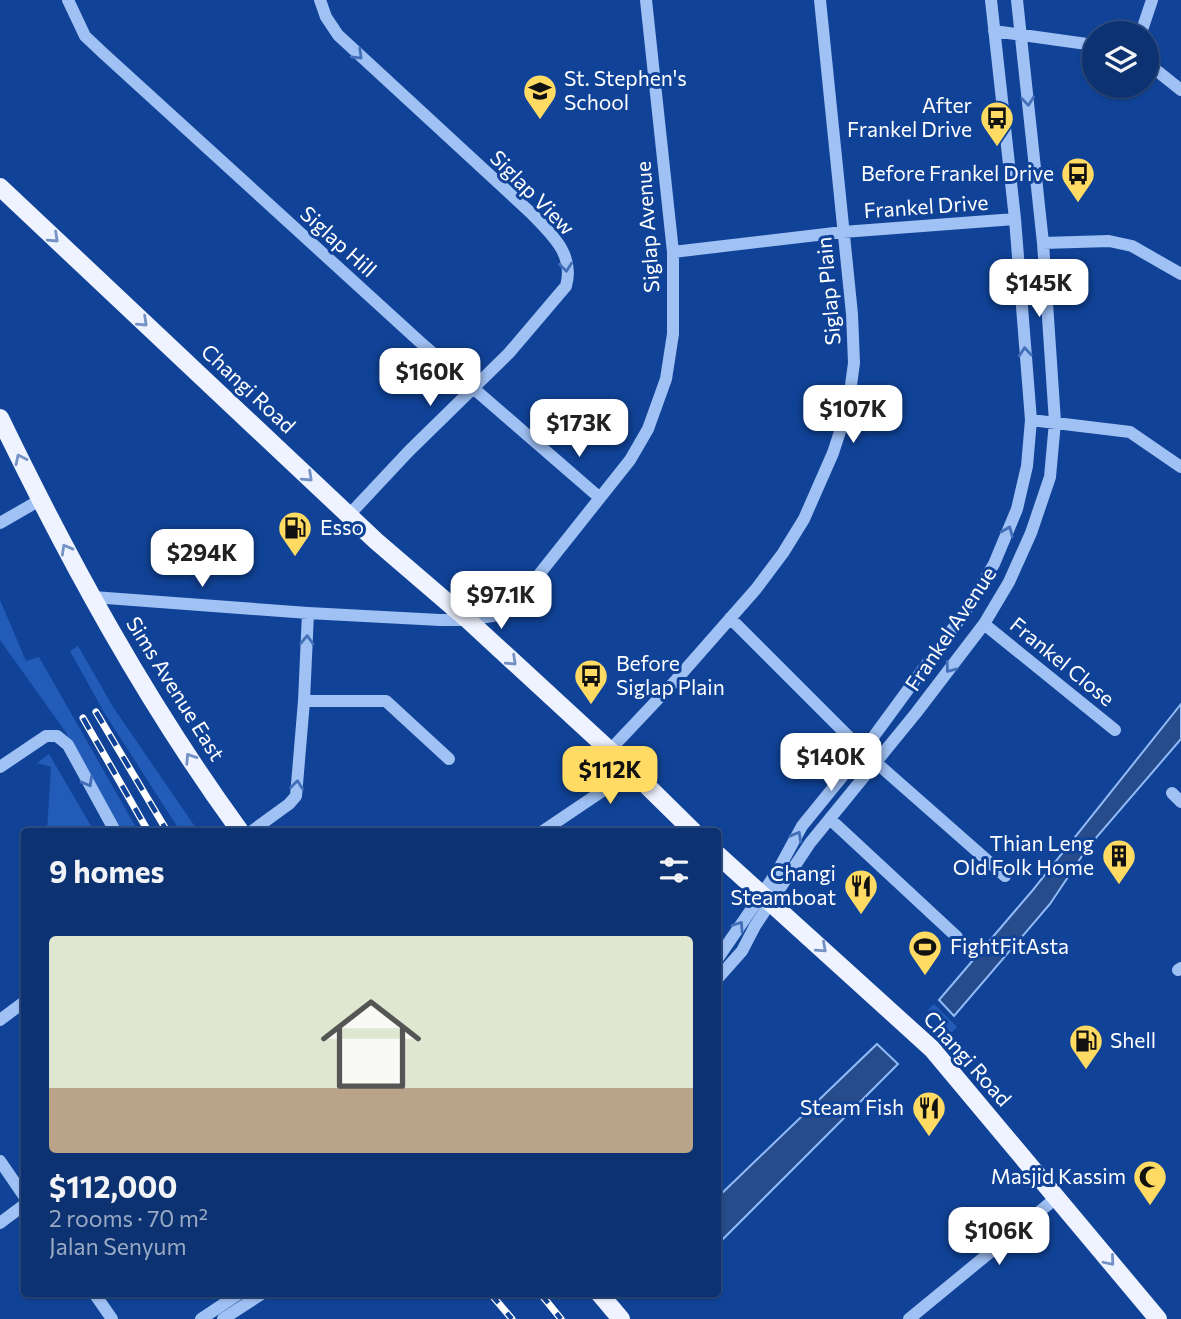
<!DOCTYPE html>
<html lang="en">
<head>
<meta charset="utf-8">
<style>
  :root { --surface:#0c3272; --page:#153a77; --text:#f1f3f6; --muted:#9aaac4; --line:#2c4d84; --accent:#ffdb64 }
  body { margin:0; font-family:Commissioner,sans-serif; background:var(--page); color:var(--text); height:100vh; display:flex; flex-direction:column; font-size:26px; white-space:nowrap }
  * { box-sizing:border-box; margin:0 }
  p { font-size:23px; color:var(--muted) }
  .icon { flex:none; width:38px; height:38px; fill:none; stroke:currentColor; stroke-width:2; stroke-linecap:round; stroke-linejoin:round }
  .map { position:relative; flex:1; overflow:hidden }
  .panel { position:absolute; left:21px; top:828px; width:700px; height:469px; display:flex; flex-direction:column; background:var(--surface); border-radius:7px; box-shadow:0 2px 5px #0004,0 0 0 2px var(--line) }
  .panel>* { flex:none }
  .buttons { position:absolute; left:1082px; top:21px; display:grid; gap:14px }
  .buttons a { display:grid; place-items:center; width:77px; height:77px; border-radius:50%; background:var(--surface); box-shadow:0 2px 5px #0004,0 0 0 2px var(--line); font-size:35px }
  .price { position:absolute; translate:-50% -60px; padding:0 16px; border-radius:14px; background:#fff; color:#222; font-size:23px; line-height:46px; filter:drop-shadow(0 2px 4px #0008) }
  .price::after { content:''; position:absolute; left:50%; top:42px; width:21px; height:16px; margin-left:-10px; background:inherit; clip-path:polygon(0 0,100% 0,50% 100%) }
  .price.selected { background:var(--accent); color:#111 }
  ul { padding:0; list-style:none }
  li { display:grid; align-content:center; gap:14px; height:371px; padding:0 28px }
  li span { display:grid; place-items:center; height:217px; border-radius:7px; color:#555 }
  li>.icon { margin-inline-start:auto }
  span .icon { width:126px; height:126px; fill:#fffc; stroke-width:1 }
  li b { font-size:30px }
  h2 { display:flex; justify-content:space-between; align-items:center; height:84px; padding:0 28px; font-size:30px }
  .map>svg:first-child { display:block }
</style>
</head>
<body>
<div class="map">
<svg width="1181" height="1319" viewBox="0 0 1181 1319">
  <rect width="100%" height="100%" fill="#104398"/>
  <path fill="#225cb8" d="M 0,600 L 26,661 L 39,657 L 138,831 L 120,831 L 65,731 L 0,640 Z
    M 78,646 L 113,707 L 198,831 L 180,831 L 105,714 L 70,651 Z
    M 49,754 L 94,831 L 47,831 L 51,767 L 37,763 Z
    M 934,1004 L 957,1027 L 951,1033 L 928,1010 Z"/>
  <path fill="#274c8c" stroke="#92bbf8" stroke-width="2" d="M 1181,704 L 1181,739 L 1088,847 L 1050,904 L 954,1016 L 939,1000 L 1032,891 Z
    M 877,1044 L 898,1064 L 718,1244 L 718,1197 Z"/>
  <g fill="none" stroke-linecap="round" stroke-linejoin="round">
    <path stroke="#a0c1f4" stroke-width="12" d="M 68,0 L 85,36 L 103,53 L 420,342 L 600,498
      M 320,0 L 326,17 L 338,35 L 531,213 C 551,234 575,254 566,286 L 509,353 L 409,451 L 349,515
      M 994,31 L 1094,45
      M 1141,33 L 1152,0
      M 1146,62 L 1181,90
      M 1043,243 L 1109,241 L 1132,246 L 1181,274
      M 673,252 L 843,232 L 1015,219
      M 1031,420 L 1130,432 L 1181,467
      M 0,523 L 40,500
      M 93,597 L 308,613 L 440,620 L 468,620 L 498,615 L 518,601 L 630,460 L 648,429 L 666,379 L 673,334 L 673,252 L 646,0
      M 730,618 L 863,751 L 1005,876
      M 984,624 L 1115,730
      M 304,701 L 386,701 L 449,759
      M 609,751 L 676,680 L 756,589 L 783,553 L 804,519 L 833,453 L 848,407 L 854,363 L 852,314 L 820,0
      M 0,767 L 46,736 L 57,736 L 68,745 L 115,831
      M 1172,793 L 1181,802
      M 831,820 L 957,937
      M 252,831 L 289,804 L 296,796 L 304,701 L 308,613
      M 543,831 L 632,771
      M 718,958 L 777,872 L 802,826 L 863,751 L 965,612 L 994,564 L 1017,509 L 1027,466 L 1031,420 L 1015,219 L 991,0
      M 1178,970 L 1181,968
      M 718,978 L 742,951 L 755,926 L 810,843 L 916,713 L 984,624 L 1009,582 L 1031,533 L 1050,477 L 1055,422 L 1043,243 L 1017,0
      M 0,1020 L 24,1002
      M 0,1161 L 24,1196
      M 0,1223 L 24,1205
      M 94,1293 L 112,1319
      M 201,1319 L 240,1293
      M 223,1319 L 263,1293
      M 909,1319 L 1056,1198"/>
    <path stroke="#eef3ff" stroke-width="18" d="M 0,187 L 376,541 L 468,620 L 632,771 L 693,831
      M 0,418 C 69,561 146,702 240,831
      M 718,855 L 932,1049 L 1158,1319
      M 599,1293 L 621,1319"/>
    <g stroke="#fff" stroke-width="7">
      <path id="rail" d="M 96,712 L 167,831
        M 83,718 L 148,831
        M 490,1293 L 512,1319
        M 540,1293 L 561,1319"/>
    </g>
    <use href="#rail" stroke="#104398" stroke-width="4.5" stroke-dasharray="13" stroke-linecap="butt"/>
  </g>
  <defs><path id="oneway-chevron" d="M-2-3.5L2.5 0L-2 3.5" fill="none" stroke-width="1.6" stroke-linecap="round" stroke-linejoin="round" transform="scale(1.75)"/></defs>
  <g stroke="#426fb8">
    <use href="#oneway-chevron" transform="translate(358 55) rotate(44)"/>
    <use href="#oneway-chevron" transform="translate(1028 101) rotate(84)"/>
    <use href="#oneway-chevron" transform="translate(566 267) rotate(84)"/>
    <use href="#oneway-chevron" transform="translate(1025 352) rotate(-94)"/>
    <use href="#oneway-chevron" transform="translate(1008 531) rotate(-68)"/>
    <use href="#oneway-chevron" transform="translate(307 640) rotate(-88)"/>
    <use href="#oneway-chevron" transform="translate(950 668) rotate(127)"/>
    <use href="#oneway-chevron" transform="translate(88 782) rotate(61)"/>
    <use href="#oneway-chevron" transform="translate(297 785) rotate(-84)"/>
    <use href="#oneway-chevron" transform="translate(797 836) rotate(-61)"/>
    <use href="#oneway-chevron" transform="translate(739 926) rotate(-56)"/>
  </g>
  <g stroke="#7492c6">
    <use href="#oneway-chevron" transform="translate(54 238) rotate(43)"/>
    <use href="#oneway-chevron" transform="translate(143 322) rotate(43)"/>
    <use href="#oneway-chevron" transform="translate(20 459) rotate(-116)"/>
    <use href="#oneway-chevron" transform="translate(308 477) rotate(43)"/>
    <use href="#oneway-chevron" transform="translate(66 549) rotate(-119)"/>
    <use href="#oneway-chevron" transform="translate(512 661) rotate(43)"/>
    <use href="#oneway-chevron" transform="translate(190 758) rotate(-123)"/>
    <use href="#oneway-chevron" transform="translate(822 948) rotate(42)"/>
    <use href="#oneway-chevron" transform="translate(1110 1261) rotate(50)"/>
  </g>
  <defs>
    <g id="school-pin" transform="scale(1.75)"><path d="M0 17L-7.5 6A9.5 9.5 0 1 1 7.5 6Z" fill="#ffdb64" stroke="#104398"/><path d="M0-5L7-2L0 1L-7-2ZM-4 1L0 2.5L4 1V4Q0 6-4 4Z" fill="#111"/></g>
    <g id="bus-pin" transform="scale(1.75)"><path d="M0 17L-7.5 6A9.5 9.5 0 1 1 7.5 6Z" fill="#ffdb64" stroke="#104398"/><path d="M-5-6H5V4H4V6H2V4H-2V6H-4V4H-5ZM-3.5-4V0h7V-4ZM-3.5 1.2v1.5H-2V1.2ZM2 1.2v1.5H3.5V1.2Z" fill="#111"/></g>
    <g id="fuel-pin" transform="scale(1.75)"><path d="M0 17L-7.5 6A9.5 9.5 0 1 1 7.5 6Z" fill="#ffdb64" stroke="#104398"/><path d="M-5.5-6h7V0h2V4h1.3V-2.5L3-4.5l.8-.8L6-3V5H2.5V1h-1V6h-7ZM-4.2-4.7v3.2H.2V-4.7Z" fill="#111"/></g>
    <g id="building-pin" transform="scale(1.75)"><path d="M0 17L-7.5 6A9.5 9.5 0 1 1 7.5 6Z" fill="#ffdb64" stroke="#104398"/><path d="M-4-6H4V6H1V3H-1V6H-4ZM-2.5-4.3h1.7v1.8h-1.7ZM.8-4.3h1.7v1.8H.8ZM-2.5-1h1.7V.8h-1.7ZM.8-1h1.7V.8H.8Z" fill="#111"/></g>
    <g id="restaurant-pin" transform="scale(1.75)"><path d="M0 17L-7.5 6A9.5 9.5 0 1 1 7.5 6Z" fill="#ffdb64" stroke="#104398"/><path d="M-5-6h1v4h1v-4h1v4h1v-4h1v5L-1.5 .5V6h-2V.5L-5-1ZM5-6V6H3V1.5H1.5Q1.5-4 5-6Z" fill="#111"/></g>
    <g id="stadium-pin" transform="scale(1.75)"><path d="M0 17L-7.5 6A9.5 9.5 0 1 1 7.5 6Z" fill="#ffdb64" stroke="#104398"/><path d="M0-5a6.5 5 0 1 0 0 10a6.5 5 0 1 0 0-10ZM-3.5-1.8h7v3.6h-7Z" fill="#111"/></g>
    <g id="mosque-pin" transform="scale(1.75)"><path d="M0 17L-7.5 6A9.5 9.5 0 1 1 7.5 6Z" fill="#ffdb64" stroke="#104398"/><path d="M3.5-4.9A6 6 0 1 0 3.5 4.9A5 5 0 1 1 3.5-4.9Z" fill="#111"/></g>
  </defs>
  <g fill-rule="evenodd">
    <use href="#school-pin" x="540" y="91"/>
    <use href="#bus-pin" x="997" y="118"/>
    <use href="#bus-pin" x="1078" y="174"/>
    <use href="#fuel-pin" x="295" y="528"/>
    <use href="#bus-pin" x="591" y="676"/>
    <use href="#building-pin" x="1119" y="856"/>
    <use href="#restaurant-pin" x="861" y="886"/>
    <use href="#stadium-pin" x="925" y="947"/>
    <use href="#fuel-pin" x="1086" y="1041"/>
    <use href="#restaurant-pin" x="929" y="1108"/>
    <use href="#mosque-pin" x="1150" y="1177"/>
  </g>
  <g text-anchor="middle" stroke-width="6" stroke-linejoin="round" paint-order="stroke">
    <g font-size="21" fill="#fff" stroke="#104398" text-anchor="end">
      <text x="564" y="86" text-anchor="start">St. Stephen's<tspan x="564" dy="24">School</tspan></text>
      <text x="972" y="113">After<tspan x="972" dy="24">Frankel Drive</tspan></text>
      <text x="1054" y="181">Before Frankel Drive</text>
      <text x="320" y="535" text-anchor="start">Esso</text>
      <text x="616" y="671" text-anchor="start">Before<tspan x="616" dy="24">Siglap Plain</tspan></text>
      <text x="1094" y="851">Thian Leng<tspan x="1094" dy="24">Old Folk Home</tspan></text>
      <text x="836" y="881">Changi<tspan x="836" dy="24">Steamboat</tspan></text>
      <text x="950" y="954" text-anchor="start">FightFitAsta</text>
      <text x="1110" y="1048" text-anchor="start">Shell</text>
      <text x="904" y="1115">Steam Fish</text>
      <text x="1126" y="1184">Masjid Kassim</text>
    </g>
    <g font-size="21" fill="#fff" stroke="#104398">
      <text transform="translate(532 193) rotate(45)" y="7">Siglap View</text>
      <text transform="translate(926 207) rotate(-4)" y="7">Frankel Drive</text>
      <text transform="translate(648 227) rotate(-94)" y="7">Siglap Avenue</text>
      <text transform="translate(338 242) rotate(42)" y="7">Siglap Hill</text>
      <text transform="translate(829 291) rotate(-95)" y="7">Siglap Plain</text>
      <text transform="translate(248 389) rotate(43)" y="7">Changi Road</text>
      <text transform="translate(951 629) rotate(-56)" y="7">Frankel Avenue</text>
      <text transform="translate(1062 662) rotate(39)" y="7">Frankel Close</text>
      <text transform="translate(175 689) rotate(58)" y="7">Sims Avenue East</text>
      <text transform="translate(967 1059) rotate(48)" y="7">Changi Road</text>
    </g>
  </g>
</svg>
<div class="buttons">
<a><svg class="icon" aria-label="layers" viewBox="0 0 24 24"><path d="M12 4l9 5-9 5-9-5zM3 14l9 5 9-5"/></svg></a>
</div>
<b class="price" style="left:1039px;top:319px">$145K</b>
<b class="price" style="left:430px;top:408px">$160K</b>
<b class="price" style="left:853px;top:445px">$107K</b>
<b class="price" style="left:579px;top:459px">$173K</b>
<b class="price" style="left:202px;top:589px">$294K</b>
<b class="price" style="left:501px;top:631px">$97.1K</b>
<b class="price" style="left:831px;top:793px">$140K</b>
<b class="price selected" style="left:610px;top:806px">$112K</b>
<b class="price" style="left:999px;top:1267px">$106K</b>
<section class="panel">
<h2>9 homes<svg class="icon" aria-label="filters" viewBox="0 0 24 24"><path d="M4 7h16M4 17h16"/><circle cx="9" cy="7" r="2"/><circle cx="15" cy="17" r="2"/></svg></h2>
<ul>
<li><span style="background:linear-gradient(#dfe7d0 70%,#b9a48a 0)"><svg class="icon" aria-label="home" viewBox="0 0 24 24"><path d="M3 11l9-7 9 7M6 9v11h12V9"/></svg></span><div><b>$112,000</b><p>2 rooms · 70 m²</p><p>Jalan Senyum</p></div></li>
</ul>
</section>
</div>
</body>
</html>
